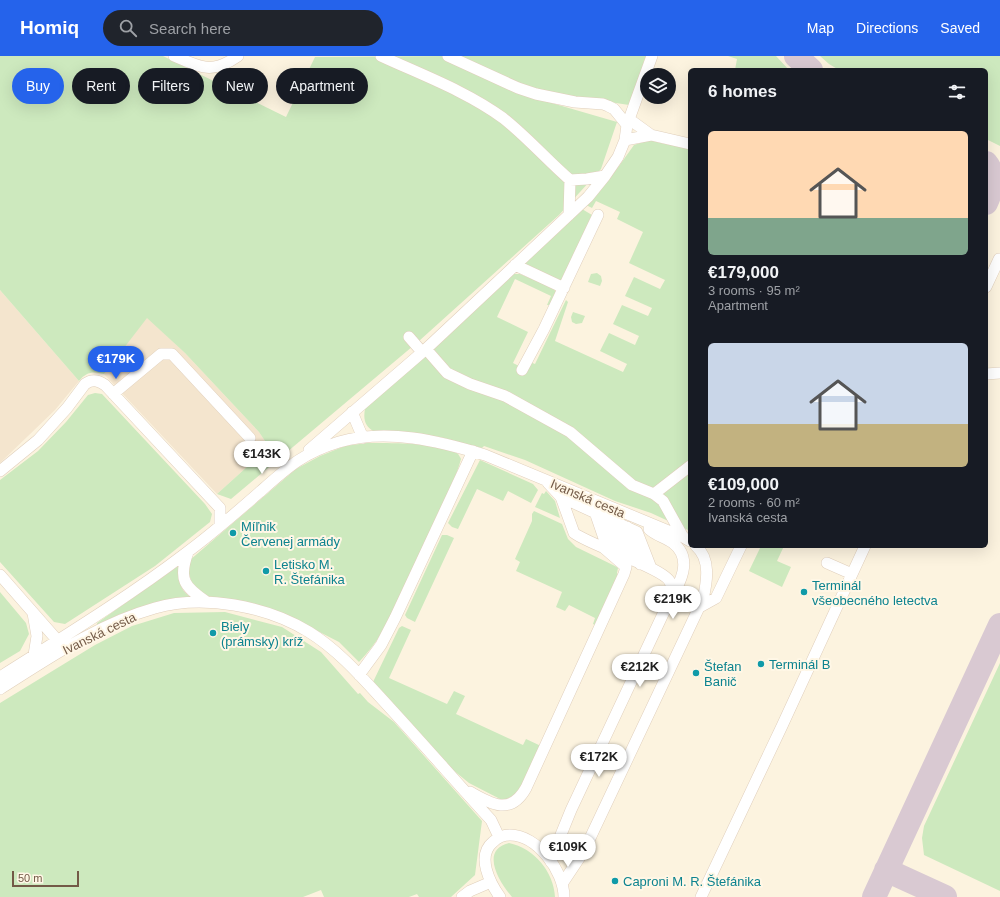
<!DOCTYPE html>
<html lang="en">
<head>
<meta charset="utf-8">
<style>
  :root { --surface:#171b24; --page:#20242c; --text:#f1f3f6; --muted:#9ea1a6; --accent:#2563eb }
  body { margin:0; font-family:Arial,sans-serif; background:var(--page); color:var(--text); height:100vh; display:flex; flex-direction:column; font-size:15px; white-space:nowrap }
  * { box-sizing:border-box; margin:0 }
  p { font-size:13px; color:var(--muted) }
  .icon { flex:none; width:22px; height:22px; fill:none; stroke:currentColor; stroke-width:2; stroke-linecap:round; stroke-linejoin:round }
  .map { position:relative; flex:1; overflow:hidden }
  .drawer { position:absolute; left:688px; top:12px; width:300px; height:480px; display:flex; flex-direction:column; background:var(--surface); border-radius:6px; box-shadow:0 4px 16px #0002 }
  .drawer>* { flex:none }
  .hud { position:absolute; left:12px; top:12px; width:380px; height:36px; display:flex; gap:8px }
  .fabs { position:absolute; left:640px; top:12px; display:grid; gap:8px }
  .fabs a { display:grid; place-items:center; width:36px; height:36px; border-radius:50%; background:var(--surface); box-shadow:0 4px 16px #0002; font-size:20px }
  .scale { position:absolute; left:12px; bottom:10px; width:67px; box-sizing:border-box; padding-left:4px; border:2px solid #735a47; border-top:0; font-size:11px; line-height:14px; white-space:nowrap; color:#735a47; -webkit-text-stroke:3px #fff7e6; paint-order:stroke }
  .price { position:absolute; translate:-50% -34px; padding:0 9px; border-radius:14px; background:#fff; color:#222; font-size:13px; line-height:26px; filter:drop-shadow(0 1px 2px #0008) }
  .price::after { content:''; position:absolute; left:50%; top:24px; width:12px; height:9px; margin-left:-6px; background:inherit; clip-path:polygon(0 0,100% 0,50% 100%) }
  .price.on { background:var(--accent); color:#fff }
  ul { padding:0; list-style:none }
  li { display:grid; align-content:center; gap:8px; height:212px; padding:0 20px }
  li span { display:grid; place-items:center; height:124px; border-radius:6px; color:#555 }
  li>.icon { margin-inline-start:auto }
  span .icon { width:72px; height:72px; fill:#fffc; stroke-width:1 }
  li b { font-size:17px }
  h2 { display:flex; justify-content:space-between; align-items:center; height:48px; padding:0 20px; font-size:17px }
  .chip { padding:0 14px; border-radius:18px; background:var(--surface); box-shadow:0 4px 16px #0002; font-size:14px; line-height:36px }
  .chip.on { background:var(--accent); color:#fff }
  header { display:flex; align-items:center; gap:24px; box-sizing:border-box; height:56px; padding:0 20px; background:var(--accent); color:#fff }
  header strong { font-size:19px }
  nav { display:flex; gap:22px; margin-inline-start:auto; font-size:14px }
  .search { width:280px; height:36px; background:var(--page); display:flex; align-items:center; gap:10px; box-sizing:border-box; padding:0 14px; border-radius:22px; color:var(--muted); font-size:15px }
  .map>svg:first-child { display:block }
</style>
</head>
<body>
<header>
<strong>Homiq</strong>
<div class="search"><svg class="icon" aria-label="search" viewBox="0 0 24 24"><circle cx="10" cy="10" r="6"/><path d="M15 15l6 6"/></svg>Search here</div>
<nav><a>Map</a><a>Directions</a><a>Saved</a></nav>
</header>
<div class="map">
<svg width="1000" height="841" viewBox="0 0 1000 841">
  <rect width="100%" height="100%" fill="#fcf3df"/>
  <path fill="#f4e5ce" d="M 0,234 L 79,325 L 55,354 L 0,407 Z
    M 147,261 L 185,297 L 259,376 L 269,391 L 217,438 L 104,318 Z"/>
  <path fill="#cde9be" d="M 0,0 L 163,0 L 286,61 L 315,1 L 442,0 L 531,41 L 617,66 L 601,113 L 559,159 L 419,285 L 231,443 L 217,438 L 269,391 L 259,376 L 185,297 L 147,262 L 104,318 C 93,315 86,316 79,325 L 0,234 Z
    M 460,0 L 646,0 L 629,49 L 538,35 Z
    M 728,0 L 776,0 L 789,14 L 735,14 L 737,3 Z
    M 820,0 L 1000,0 L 1000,90 L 986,83 L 986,14 L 839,14 L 829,8 Z
    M 649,84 L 665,88 L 690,91 L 690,475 L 651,457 L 615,445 L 525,404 L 484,390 L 482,392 L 440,381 L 417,378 L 375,376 C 365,371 363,364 365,353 L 431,294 L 513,218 L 520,218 L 553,232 L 556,236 L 551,249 L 547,249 L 551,240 L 515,223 L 497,261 L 528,276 L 513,307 L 519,310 L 530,306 L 535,308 L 566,244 L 568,246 L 555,285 L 623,316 L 627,308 L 600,295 L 609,277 L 635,289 L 639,280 L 613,268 L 622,249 L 648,260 L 652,252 L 625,240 L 634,221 L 660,233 L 665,224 L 629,207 L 643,176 L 617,163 L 620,156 L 596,145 L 592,152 L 586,149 L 619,110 L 634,89 Z
    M 582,153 L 592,159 L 562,225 L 557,226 L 523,209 Z
    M 597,217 L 601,220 L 602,225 L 600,230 L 588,226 L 591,218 Z
    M 573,256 L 585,260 L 582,267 L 576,268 L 572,266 L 571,261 Z
    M 95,337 L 102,338 L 205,448 L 212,458 L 210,466 L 155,510 L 65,568 L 54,566 L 0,506 L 0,424 L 38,395 L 66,366 L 88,339 Z
    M 367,387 C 384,387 445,386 458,398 C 459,399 460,401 461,403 C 455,426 442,448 432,470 C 412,515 394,570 359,606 L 339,586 L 302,567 L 232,544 L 207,540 L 194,534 L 189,518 L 190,504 L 296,413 L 320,400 L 345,390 Z
    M 480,404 L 533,428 L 538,434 L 531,447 L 508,435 L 503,445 L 477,433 L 458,473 L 452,471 L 448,467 Z
    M 546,435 L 555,445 L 560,462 L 535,451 L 542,437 L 544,438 Z
    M 534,455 L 562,468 L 568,483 L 576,491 L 615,510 L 618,512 L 617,517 L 619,521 L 597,570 L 593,568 L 595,562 L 569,549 L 565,555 L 556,551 L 562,536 L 516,515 L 520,506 L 515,503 L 532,465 L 532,458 Z
    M 442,479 L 447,479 L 454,482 L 415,566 L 407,562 L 405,559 Z
    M 761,490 L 784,490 L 777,505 L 791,511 L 782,531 L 749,515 Z
    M 181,508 C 179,521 178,534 191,541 L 154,547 L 118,559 L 98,569 L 97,569 L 97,567 Z
    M 0,536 L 26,567 L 29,578 L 20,595 L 0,607 Z
    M 225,556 L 282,571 L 321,596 L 358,638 L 360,637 L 368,646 L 394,666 L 482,765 L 475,819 L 451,841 L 419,841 L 417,838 L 409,841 L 324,841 L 321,834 L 303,841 L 0,841 L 0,647 L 95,589 L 132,570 L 174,557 Z
    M 402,570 L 411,574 L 389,622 L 447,648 L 454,635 L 465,640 L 456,658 L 523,689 L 526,683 L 541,690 L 522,731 L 512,744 L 502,744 L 469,727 L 453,714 L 373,626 L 399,572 Z
    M 1000,607 L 1000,835 L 924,799 L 922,782 L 924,770 Z
    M 509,787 C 534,792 554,816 555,841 L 512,841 C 500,827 479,794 509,787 Z"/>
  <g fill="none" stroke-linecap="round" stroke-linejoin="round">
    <path stroke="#d9c9d2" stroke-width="24" d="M 796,0 L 811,14
      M 986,107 C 996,119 992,134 986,147
      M 886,814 L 945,841
      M 874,841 L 1000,569"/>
    <g stroke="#e0cfbc" stroke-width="12">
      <path id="minor" d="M 174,0 C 201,11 211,19 238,0
        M 381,0 C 422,19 466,35 503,62 C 527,81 547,104 570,124 L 569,159
        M 448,0 L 518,32 L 536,38 L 575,46 L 603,48 L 608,50 L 614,53 L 627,69
        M 651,79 L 690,88
        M 625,84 L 651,79 L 629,63
        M 605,120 L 618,101 L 625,84 L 627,69 L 652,0
        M 515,209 L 564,232
        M 986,231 L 999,203
        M 409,281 L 422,296
        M 426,293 L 447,317 L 470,328 L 505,340 L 570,376 L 632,429 L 654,438 L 663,445 L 683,481
        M 522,314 L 544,273 L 598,159
        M 986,318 L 1000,317
        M 113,338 L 161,298 L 172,298 L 250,382
        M 352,356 L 363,382
        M 309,394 L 426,293 L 588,141 L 605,120 L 587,123 L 570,124
        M 0,415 L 38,384 L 67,352 L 85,328 C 92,323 98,324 105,329 L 220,452 L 220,470
        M 548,427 L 561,441 L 574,477 C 591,490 664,512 670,526 C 672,530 671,537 672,541
        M 654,438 L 690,410
        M 561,441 L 637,476 L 651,512
        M 595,456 L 608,494
        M 605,461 L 619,498
        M 616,466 L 629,503
        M 627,471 L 640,508
        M 188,496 C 178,523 184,531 207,546
        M 827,507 L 852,518
        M 0,519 L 58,585
        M 698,552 L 716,542 L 741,490
        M 33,557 L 37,580 L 34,599
        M 359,619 L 381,589 L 395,562 L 473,395
        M 0,621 C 63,581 127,542 186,497 C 212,478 237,456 261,435 C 288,411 303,397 339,386 C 387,372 439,385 485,399 L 683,481 L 690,485
        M 0,633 C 49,602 98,568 155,552 C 203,538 267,550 309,576 C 340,595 365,625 390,652 C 424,689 457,727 491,764 L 499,781
        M 470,736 C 492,749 511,759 526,732 L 624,518 L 626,511 L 604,492
        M 551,806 L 558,786 L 571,754 L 663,558 C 673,538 698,506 673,487 C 666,482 655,479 649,473
        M 562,828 L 584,795 L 703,543 C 707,526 711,503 696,490
        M 462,841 L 470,835 L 491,826
        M 500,841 C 490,827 476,800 493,786 C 498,781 503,779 510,779 C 537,779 564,815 564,841
        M 701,841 L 782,670 L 865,490"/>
    </g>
    <use href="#minor" stroke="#fff" stroke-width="11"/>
  </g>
  <g fill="#0f9aa8" stroke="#fff7e6" stroke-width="1.5">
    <circle cx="233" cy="477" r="4"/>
    <circle cx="266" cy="515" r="4"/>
    <circle cx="804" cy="536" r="4"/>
    <circle cx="213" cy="577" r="4"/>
    <circle cx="761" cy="608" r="4"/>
    <circle cx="696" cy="617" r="4"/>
    <circle cx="615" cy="825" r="4"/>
  </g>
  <g text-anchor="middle" stroke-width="4" stroke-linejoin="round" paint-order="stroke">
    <g font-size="13" fill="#735a47" stroke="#fff7e6">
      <text transform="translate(588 442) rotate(23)" y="5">Ivanská cesta</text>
      <text transform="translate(99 577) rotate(-26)" y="5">Ivanská cesta</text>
    </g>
    <g font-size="13" fill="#0d838f" stroke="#fff7e6" text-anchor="start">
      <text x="241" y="475">Míľnik<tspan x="241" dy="15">Červenej armády</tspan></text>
      <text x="274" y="513">Letisko M.<tspan x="274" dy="15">R. Štefánika</tspan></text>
      <text x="812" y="534">Terminál<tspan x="812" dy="15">všeobecného letectva</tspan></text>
      <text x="221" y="575">Biely<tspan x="221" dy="15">(prámsky) kríž</tspan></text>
      <text x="769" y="613">Terminál B</text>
      <text x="704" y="615">Štefan<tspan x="704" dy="15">Banič</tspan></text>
      <text x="623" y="830">Caproni M. R. Štefánika</text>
    </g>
  </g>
</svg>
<div class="fabs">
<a><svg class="icon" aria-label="layers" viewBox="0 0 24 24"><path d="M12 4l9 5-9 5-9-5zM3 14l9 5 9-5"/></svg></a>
</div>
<div class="scale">50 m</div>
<b class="price on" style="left:116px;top:324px">€179K</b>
<b class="price" style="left:262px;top:419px">€143K</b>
<b class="price" style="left:673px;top:564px">€219K</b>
<b class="price" style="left:640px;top:632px">€212K</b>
<b class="price" style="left:599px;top:722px">€172K</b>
<b class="price" style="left:568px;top:812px">€109K</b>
<div class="hud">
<a class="chip on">Buy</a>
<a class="chip">Rent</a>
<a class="chip">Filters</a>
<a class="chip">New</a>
<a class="chip">Apartment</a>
</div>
<section class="drawer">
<h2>6 homes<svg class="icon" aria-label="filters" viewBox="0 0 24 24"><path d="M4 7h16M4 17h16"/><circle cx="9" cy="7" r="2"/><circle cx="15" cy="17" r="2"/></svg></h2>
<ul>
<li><span style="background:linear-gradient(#ffd9b3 70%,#7fa58c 0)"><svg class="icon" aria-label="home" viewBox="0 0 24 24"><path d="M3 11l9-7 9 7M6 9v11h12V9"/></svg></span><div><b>€179,000</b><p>3 rooms · 95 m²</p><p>Apartment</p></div></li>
<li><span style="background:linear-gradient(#c9d6e8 65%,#c2b280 0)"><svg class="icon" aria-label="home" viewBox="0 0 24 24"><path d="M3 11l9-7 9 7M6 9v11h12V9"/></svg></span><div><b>€109,000</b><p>2 rooms · 60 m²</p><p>Ivanská cesta</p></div></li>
</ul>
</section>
</div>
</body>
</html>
